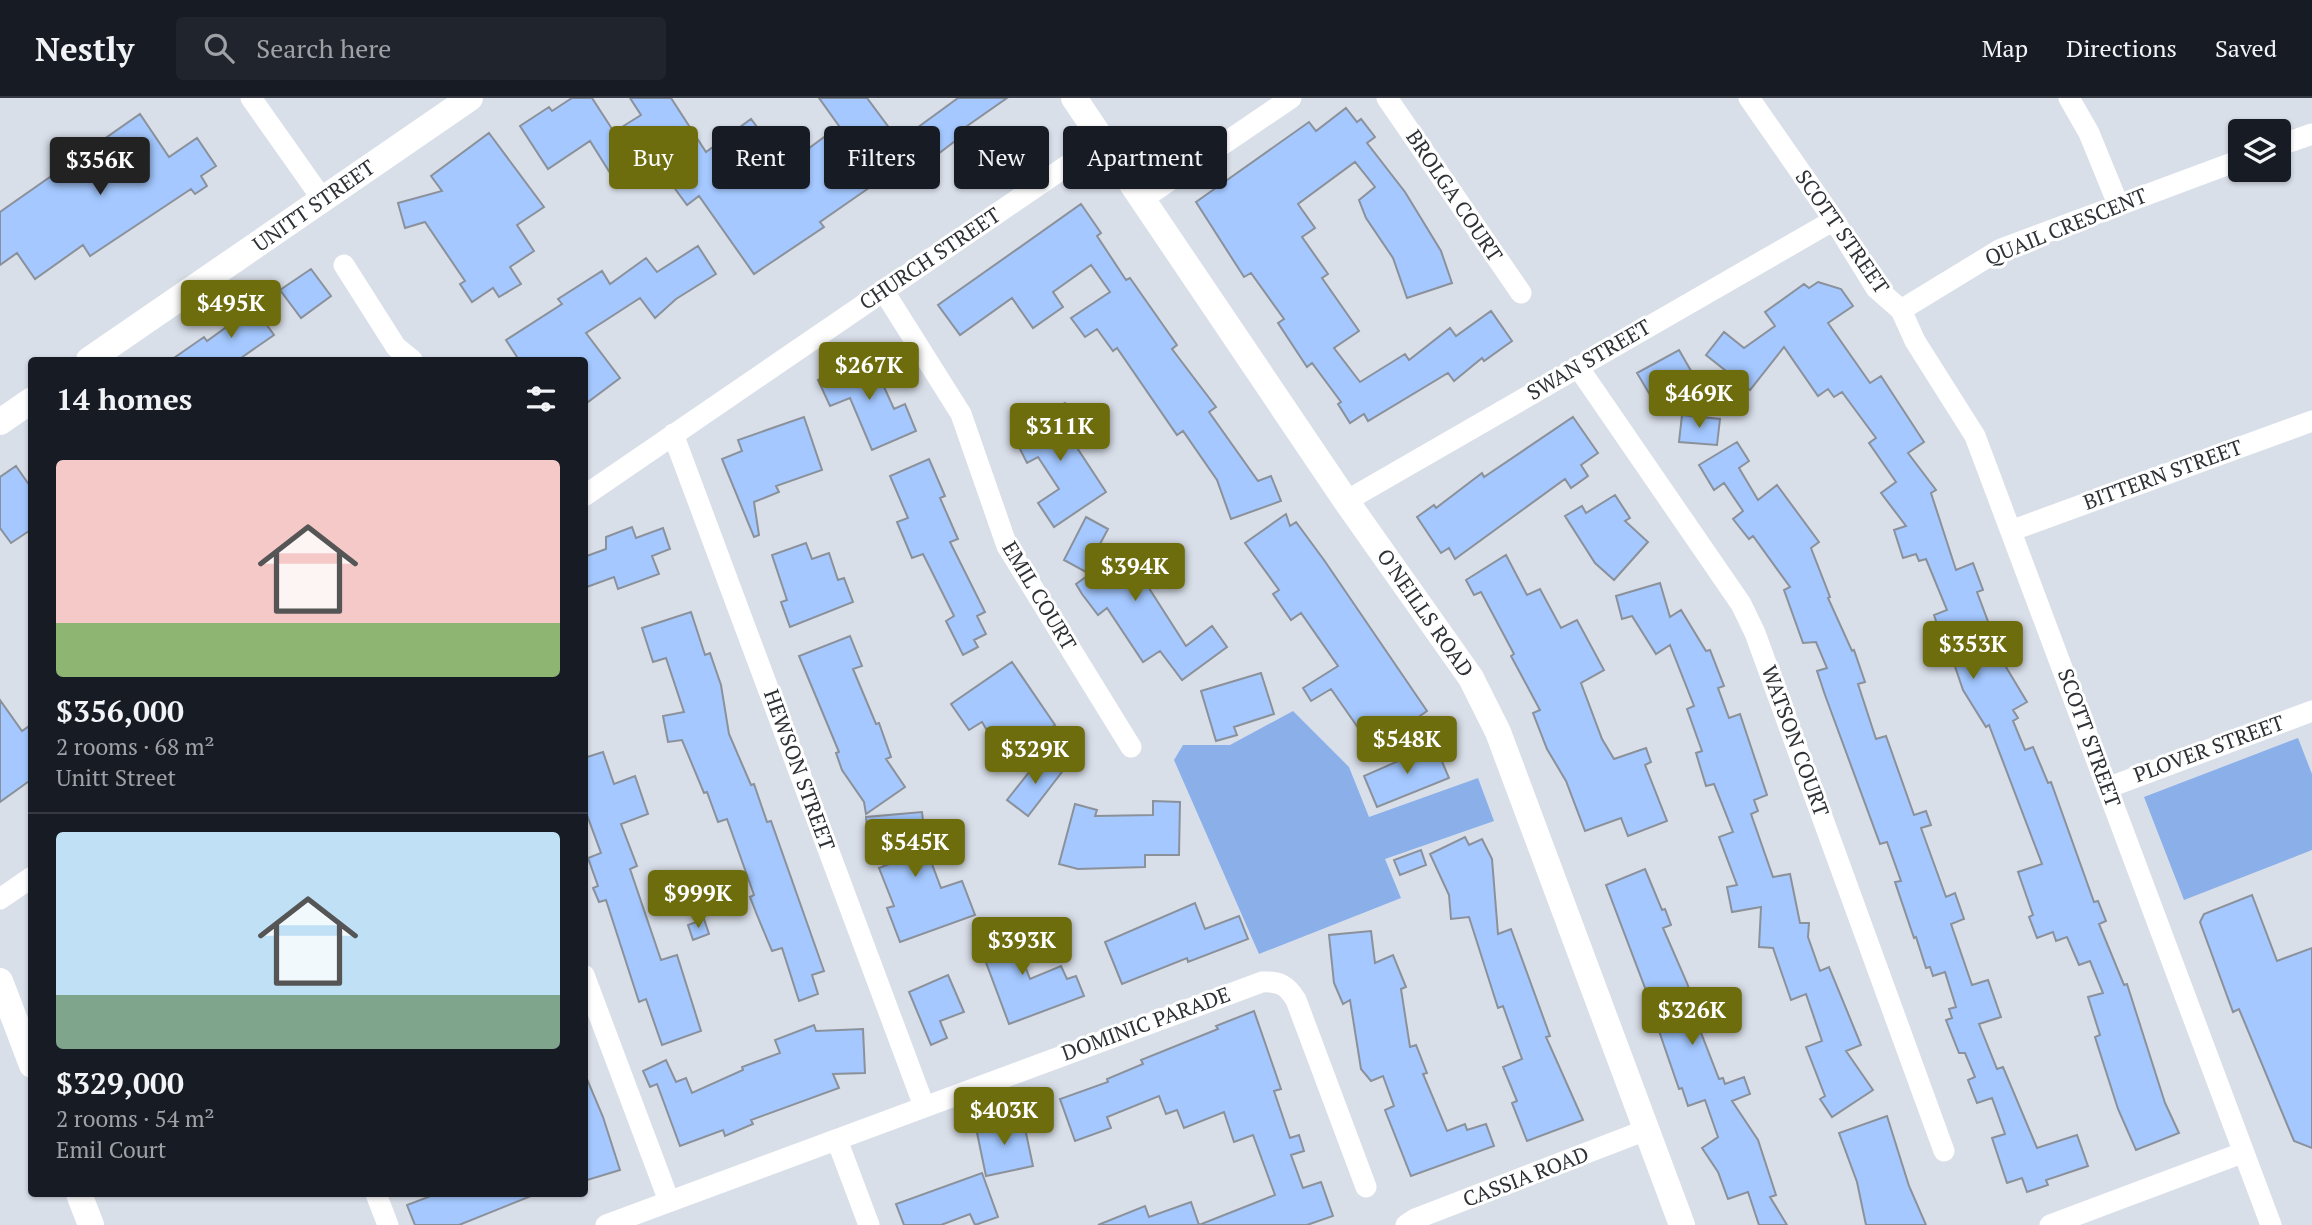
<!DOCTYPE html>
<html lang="en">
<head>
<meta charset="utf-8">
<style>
  :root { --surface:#171b24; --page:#20242c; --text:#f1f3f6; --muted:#9ea1a6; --line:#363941; --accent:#6d6d0d }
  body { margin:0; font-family:"PT Serif",serif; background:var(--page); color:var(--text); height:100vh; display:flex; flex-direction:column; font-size:26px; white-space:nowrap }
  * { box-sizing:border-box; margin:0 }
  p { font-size:23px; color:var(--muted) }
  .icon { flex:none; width:38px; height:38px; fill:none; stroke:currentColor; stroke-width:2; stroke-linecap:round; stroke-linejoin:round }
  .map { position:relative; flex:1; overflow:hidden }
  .panel { position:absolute; left:28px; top:259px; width:560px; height:840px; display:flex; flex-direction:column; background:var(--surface); border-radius:7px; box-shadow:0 2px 5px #0004 }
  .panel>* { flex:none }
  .guide { position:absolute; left:609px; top:28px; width:665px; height:63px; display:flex; gap:14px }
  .fabs { position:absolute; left:2228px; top:21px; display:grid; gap:14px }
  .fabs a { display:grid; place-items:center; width:63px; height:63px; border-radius:7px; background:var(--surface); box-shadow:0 2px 5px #0004; font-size:35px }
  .price { position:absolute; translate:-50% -60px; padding:0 16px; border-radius:7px; background:var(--accent); color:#fff; font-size:23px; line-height:46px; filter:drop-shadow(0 2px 4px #0008) }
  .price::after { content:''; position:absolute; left:50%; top:42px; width:21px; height:16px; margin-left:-10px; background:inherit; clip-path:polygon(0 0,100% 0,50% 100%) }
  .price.selected { background:#222; color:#fff }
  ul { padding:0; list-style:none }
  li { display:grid; align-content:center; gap:14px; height:371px; padding:0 28px }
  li+li { border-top:2px solid var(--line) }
  li span { display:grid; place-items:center; height:217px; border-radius:7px; color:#555 }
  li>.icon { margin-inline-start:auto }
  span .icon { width:126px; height:126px; fill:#fffc; stroke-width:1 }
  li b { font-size:30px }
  h2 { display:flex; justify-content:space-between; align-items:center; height:84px; padding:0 28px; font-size:30px }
  .pill { padding:0 24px; border-radius:7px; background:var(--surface); box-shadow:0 2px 5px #0004; font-size:24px; line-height:63px }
  .pill.selected { background:var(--accent); color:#fff }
  header { display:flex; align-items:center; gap:42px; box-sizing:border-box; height:98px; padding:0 35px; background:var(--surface); border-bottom:2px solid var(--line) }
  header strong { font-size:33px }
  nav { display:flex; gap:38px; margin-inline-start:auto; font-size:24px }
  .search { width:490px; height:63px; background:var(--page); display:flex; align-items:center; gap:18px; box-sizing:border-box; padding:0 24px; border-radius:7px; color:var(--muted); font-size:26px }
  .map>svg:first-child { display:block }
</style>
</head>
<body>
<header>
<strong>Nestly</strong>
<div class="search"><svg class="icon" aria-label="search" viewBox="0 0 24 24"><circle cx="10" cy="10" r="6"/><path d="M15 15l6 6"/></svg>Search here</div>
<nav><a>Map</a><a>Directions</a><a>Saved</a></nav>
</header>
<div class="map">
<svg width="2312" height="1127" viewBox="0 0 2312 1127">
  <rect width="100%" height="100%" fill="#d9dfe9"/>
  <path fill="#8aafe9" d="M 1293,613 L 1349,669 L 1369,719 L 1478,680 L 1494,723 L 1385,761 L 1401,800 L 1259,856 L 1174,662 L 1183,647 L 1230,647 Z
    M 2298,640 L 2312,676 L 2312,752 L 2184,802 L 2144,699 Z"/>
  <path fill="#a4c8ff" stroke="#8b919a" stroke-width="2" d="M 572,0 L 592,0 L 614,34 L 641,17 L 630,0 L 671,0 L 706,54 L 751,21 L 786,67 L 839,28 L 819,0 L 867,0 L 899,43 L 958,0 L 1007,0 L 960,33 L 963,37 L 938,56 L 934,50 L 880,89 L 876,85 L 820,124 L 824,129 L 754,176 L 699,98 L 687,107 L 670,84 L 680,76 L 659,45 L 610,75 L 590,43 L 548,71 L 520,28 L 549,9 L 552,13 Z
    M 1346,10 L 1357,24 L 1361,21 L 1375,39 L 1367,45 L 1405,94 L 1441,153 L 1452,185 L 1407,200 L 1393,160 L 1366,120 L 1359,102 L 1375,89 L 1355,64 L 1298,106 L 1315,130 L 1302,139 L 1328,176 L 1322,180 L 1359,233 L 1334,250 L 1360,284 L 1405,256 L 1409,262 L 1450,230 L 1456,238 L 1491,213 L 1512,243 L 1484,263 L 1482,260 L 1454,283 L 1448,275 L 1368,323 L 1364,316 L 1350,325 L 1338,306 L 1341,304 L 1312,265 L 1307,269 L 1278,225 L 1284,221 L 1251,175 L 1244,179 L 1196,104 L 1309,24 L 1316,33 Z
    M 140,16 L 169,59 L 197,40 L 216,68 L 201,78 L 207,88 L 195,96 L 191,91 L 90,158 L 83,147 L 35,181 L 17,155 L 0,167 L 0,114 Z
    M 489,35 L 544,109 L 517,127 L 534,153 L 510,169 L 521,186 L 499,199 L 493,190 L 472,204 L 460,186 L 465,183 L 425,124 L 405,130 L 398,105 L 442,93 L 431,78 Z
    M 1081,106 L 1101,135 L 1097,138 L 1126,182 L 1130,180 L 1177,247 L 1172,251 L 1216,309 L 1209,314 L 1258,383 L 1271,378 L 1281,403 L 1231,421 L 1217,382 L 1183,333 L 1177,337 L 1117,250 L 1113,253 L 1097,231 L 1085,239 L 1071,220 L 1110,194 L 1091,167 L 1053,194 L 1063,209 L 1033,230 L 1012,200 L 960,237 L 938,207 Z
    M 698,148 L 716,176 L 676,201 L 655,220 L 640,200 L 586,235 L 620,280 L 584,307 L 584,262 L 519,262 L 506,242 L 562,206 L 558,201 L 602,173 L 610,186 L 646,160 L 657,174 Z
    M 311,171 L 331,198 L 301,220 L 280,192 Z
    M 1818,184 L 1841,191 L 1853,208 L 1828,225 L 1870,285 L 1881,278 L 1924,344 L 1908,355 L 1936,392 L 1931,395 L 1956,472 L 1973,465 L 1983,492 L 1977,494 L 1995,542 L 2006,569 L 2027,604 L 2013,612 L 2018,620 L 2013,623 L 2025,652 L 2033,649 L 2048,685 L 2051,684 L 2094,804 L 2098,803 L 2106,823 L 2099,826 L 2124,887 L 2127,886 L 2165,1005 L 2179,1035 L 2136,1052 L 2118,1011 L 2095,939 L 2100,937 L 2088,899 L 2103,895 L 2090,863 L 2079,867 L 2067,839 L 2056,843 L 2053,834 L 2037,840 L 2029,819 L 2033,817 L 2018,774 L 2042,766 L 1989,627 L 1986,629 L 1963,592 L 1945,539 L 1942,540 L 1934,517 L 1947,512 L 1926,461 L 1919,463 L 1916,456 L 1903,460 L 1894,432 L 1906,428 L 1881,395 L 1896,384 L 1869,345 L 1876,340 L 1842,294 L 1834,299 L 1828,291 L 1818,298 L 1784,249 L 1750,292 L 1706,257 L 1724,234 L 1744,250 L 1775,228 L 1765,214 L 1804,186 L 1809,190 Z
    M 254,209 L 274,237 L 238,262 L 171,262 L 204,239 L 207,243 Z
    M 1679,252 L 1694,278 L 1653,302 L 1637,275 Z
    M 870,258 L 894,311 L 905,306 L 916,333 L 872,352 L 850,300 L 830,308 L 818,282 Z
    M 1065,305 L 1081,337 L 1072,342 L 1106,394 L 1054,429 L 1038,405 L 1059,391 L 1038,359 L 1027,365 L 1011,333 Z
    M 1682,317 L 1720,321 L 1717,347 L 1679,344 Z
    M 804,319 L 822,372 L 776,388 L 779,394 L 754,404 L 759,437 L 754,439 L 722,361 L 742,353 L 738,342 Z
    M 1573,319 L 1598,355 L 1581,367 L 1588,378 L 1571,390 L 1565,381 L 1455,461 L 1449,450 L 1441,455 L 1417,419 L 1434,407 L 1436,410 L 1482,375 L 1484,379 Z
    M 1737,344 L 1749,363 L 1739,370 L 1758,402 L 1777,387 L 1819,444 L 1811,450 L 1830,499 L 1828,500 L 1852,553 L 1854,552 L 1865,584 L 1858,586 L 1876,641 L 1886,638 L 1914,717 L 1926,713 L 1931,727 L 1921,730 L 1946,799 L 1955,795 L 1964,821 L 1951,826 L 1972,887 L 1988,882 L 2001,919 L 1979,926 L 1997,971 L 2003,969 L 2037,1050 L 2077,1037 L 2088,1068 L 2046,1082 L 2048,1087 L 2027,1094 L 2022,1080 L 2007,1085 L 1992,1040 L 2005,1036 L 1992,1000 L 1977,1005 L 1968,982 L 1975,979 L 1965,955 L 1959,955 L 1946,922 L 1952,920 L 1949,911 L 1956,909 L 1945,874 L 1933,878 L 1930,869 L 1926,870 L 1916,839 L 1914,840 L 1895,784 L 1901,783 L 1887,744 L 1880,746 L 1825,597 L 1817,573 L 1827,570 L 1816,544 L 1803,545 L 1784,492 L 1790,489 L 1753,438 L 1749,441 L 1733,421 L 1743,413 L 1724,385 L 1714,392 L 1699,367 Z
    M 929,361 L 945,398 L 940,400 L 958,441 L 950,444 L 985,514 L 977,518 L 986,536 L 974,542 L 978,549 L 963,557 L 946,523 L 954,518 L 923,456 L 912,460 L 897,424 L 908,420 L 890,378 Z
    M 16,368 L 32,391 L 32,431 L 11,445 L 0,430 L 0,379 Z
    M 1615,397 L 1630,420 L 1625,423 L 1648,444 L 1614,482 L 1595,465 L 1565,418 L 1582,408 L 1586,415 Z
    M 1286,416 L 1290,428 L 1296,424 L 1324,462 L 1427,613 L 1373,651 L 1331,591 L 1311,603 L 1303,590 L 1338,568 L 1301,515 L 1291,522 L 1273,496 L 1279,492 L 1245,445 Z
    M 1086,419 L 1108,431 L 1100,446 L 1125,465 L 1140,454 L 1158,479 L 1147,487 L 1186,548 L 1212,528 L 1227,549 L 1182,582 L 1160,553 L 1143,564 L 1107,510 L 1098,517 L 1082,496 L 1076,486 L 1090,476 L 1064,462 Z
    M 632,429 L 636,440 L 663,430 L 670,451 L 652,458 L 659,476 L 618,491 L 614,479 L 584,490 L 584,459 L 606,451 L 606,439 Z
    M 806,445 L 812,461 L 829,455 L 838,482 L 844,480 L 853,504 L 790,529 L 781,504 L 787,502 L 772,457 Z
    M 1506,457 L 1527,497 L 1540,491 L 1561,530 L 1577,522 L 1604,572 L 1581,585 L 1602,641 L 1614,661 L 1646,650 L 1651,664 L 1645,667 L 1667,723 L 1628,738 L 1621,720 L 1585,733 L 1566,683 L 1547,651 L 1533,615 L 1540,612 L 1511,558 L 1514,556 L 1481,494 L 1474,497 L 1466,482 Z
    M 1660,485 L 1670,519 L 1681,512 L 1706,553 L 1710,552 L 1724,588 L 1718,590 L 1729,620 L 1740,616 L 1767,697 L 1754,702 L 1758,713 L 1751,716 L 1773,779 L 1790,776 L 1800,825 L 1809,825 L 1808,839 L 1820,873 L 1829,869 L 1861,947 L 1846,953 L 1873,992 L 1832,1019 L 1820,1001 L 1825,998 L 1806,949 L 1822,943 L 1806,896 L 1791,902 L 1773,850 L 1759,849 L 1761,809 L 1732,814 L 1727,789 L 1737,787 L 1719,739 L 1733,734 L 1714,686 L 1706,688 L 1696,655 L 1702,653 L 1687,611 L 1694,608 L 1670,547 L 1656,556 L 1632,518 L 1622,521 L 1616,498 Z
    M 691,514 L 705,557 L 710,555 L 721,587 L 729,636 L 751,687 L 754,686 L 767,724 L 771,723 L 824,873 L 812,877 L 818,896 L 799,903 L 782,850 L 772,853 L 757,817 L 750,799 L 754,797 L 727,721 L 718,724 L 707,694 L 704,695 L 682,642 L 668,644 L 663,618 L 684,614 L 666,560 L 653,564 L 642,530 Z
    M 850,538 L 862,568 L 853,571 L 876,626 L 879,625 L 891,659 L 886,661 L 905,689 L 866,716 L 864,704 L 842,672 L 836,655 L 839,654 L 799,558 Z
    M 1012,564 L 1055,627 L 1003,659 L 982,624 L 969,632 L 951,606 Z
    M 1261,575 L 1274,616 L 1234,629 L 1237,637 L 1216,643 L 1201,593 Z
    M 0,602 L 22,633 L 32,626 L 32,681 L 0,704 Z
    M 1435,647 L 1449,680 L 1377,709 L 1364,678 Z
    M 603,654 L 614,686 L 635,678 L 648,716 L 621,726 L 637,768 L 630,771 L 661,862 L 677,857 L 701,933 L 662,947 L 646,901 L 639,904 L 606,802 L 599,804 L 593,790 L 598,788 L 588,760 L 601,755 L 584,709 L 584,660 Z
    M 1042,658 L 1062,674 L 1028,718 L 1007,702 Z
    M 1153,703 L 1180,704 L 1179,757 L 1145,757 L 1145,769 L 1078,771 L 1059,766 L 1075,706 L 1097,712 L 1095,718 L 1153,717 Z
    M 922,714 L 926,750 L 941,790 L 962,783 L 975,817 L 900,844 L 887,810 L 894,808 L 879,770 L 889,766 L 886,740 L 868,742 L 866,719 Z
    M 1465,739 L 1469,747 L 1482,741 L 1492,761 L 1498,836 L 1511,831 L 1550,938 L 1546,939 L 1583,1022 L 1527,1043 L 1512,1005 L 1517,1003 L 1503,969 L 1522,961 L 1503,908 L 1498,910 L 1469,819 L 1451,821 L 1449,797 L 1430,756 Z
    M 1421,752 L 1426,767 L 1400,777 L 1394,762 Z
    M 1645,771 L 1662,812 L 1665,811 L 1671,827 L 1663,830 L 1687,885 L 1703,931 L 1700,932 L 1719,981 L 1723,980 L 1725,986 L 1744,979 L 1750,996 L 1732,1003 L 1758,1042 L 1776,1097 L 1770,1099 L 1787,1127 L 1759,1127 L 1748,1094 L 1728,1101 L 1718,1074 L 1702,1050 L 1718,1039 L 1705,1002 L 1688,1008 L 1682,990 L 1679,991 L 1659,933 L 1661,932 L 1606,787 Z
    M 2252,797 L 2277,863 L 2312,850 L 2312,1050 L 2294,1043 L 2239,911 L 2233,914 L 2200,824 L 2204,816 Z
    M 1195,805 L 1205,831 L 1239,818 L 1248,841 L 1188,864 L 1187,860 L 1122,886 L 1105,844 Z
    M 704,821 L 709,836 L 693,842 L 688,827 Z
    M 1008,823 L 1030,881 L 1061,868 L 1067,881 L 1076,878 L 1084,898 L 1009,926 L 975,835 Z
    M 1371,833 L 1375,865 L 1393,857 L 1406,889 L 1401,891 L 1410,949 L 1416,947 L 1427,975 L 1423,976 L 1447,1033 L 1465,1026 L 1467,1032 L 1486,1026 L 1494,1048 L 1411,1078 L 1385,1012 L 1394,1008 L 1383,978 L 1371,983 L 1361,971 L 1350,902 L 1343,906 L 1334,885 L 1329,837 Z
    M 948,877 L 964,914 L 940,923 L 947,940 L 931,947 L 909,894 Z
    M 1254,913 L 1281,991 L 1274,993 L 1290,1040 L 1299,1037 L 1304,1053 L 1291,1057 L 1303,1090 L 1321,1084 L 1333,1118 L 1307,1127 L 1098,1127 L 1145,1108 L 1149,1119 L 1191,1104 L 1199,1127 L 1275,1097 L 1253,1037 L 1234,1044 L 1224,1014 L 1184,1030 L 1177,1012 L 1166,1016 L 1159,998 L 1107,1019 L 1111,1030 L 1075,1043 L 1060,1001 L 1108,984 L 1107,981 L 1143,966 L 1141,962 L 1218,931 L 1216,928 Z
    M 814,927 L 816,933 L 863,931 L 865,975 L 833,976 L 839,990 L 751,1022 L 753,1026 L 725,1038 L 723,1032 L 680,1048 L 657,986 L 650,989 L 643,973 L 666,962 L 676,984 L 686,980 L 692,995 L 743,972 L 742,969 L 780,955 L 775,942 Z
    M 584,974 L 603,1019 L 620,1072 L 584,1083 Z
    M 1887,1018 L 1909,1088 L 1926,1127 L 1866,1127 L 1857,1084 L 1839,1035 Z
    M 1023,1021 L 1033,1068 L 986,1078 L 976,1030 Z
    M 982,1075 L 998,1119 L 975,1127 L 970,1116 L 941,1127 L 904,1127 L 896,1106 Z
    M 436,1096 L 536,1096 L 459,1127 L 415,1127 L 407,1107 Z"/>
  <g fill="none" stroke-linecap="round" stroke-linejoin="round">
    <path stroke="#fff" stroke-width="21" d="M 251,0 L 323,102
      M 1387,0 L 1521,195
      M 1749,0 L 1834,122 L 1876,190 L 1901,212 L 1915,243 L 1975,338 L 2271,1127
      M 2069,0 L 2089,35 L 2118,106
      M 2278,48 L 2312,36
      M 1141,102 L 1291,0
      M 344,167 L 396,249 L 412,262
      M 883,192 L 961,316 L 1007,448 L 1131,649
      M 1901,212 L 2001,151 L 2240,62
      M 1578,269 L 1741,506 L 1755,535 L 1944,1053
      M 673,336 L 924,1008
      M 584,398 L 1103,43
      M 1346,403 L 1834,122
      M 2013,432 L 2312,323
      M 2107,690 L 2312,613
      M 0,801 L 32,779
      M 584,877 L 669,1103
      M 837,1042 L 869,1127
      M 376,1096 L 388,1127
      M 606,1127 L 1262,884 C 1279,883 1287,887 1296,902 L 1366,1089
      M 1406,1127 L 1415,1121 L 1646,1032
      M 2050,1127 L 2242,1055"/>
    <path stroke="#fff" stroke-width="26" d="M 1074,0 L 1346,403 L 1471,580 L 1498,634 L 1682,1127
      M 89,262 L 470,0
      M 0,324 L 32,302
      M 0,883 L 32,967
      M 79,1096 L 91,1127"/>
  </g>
  <g text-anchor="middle" stroke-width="6" stroke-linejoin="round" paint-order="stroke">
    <g font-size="21" fill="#2e3135" stroke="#fff">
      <text transform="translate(1454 98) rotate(56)" y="7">BROLGA COURT</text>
      <text transform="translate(314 108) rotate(-35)" y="7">UNITT STREET</text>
      <text transform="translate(2066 129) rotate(-22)" y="7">QUAIL CRESCENT</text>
      <text transform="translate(1842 134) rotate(55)" y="7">SCOTT STREET</text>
      <text transform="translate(930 161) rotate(-34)" y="7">CHURCH STREET</text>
      <text transform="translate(1589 262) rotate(-30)" y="7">SWAN STREET</text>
      <text transform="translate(2163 377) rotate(-20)" y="7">BITTERN STREET</text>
      <text transform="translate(1039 498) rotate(59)" y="7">EMIL COURT</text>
      <text transform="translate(1425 515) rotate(55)" y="7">O'NEILLS ROAD</text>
      <text transform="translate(2089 640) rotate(70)" y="7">SCOTT STREET</text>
      <text transform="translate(1795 643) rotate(70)" y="7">WATSON COURT</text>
      <text transform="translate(2209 651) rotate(-20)" y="7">PLOVER STREET</text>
      <text transform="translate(799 672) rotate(70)" y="7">HEWSON STREET</text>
      <text transform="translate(1146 926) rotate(-20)" y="7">DOMINIC PARADE</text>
      <text transform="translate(1526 1079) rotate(-21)" y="7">CASSIA ROAD</text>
    </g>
  </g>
</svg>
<div class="fabs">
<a><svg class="icon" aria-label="layers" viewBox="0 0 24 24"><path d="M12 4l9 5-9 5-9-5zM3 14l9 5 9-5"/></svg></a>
</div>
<b class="price selected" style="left:100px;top:99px">$356K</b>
<b class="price" style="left:231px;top:242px">$495K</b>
<b class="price" style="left:869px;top:304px">$267K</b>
<b class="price" style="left:1699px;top:332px">$469K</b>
<b class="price" style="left:1060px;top:365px">$311K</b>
<b class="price" style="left:1135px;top:505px">$394K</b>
<b class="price" style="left:1973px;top:583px">$353K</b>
<b class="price" style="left:1407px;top:678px">$548K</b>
<b class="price" style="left:1035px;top:688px">$329K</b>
<b class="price" style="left:915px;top:781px">$545K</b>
<b class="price" style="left:698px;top:832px">$999K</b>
<b class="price" style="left:1022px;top:879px">$393K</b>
<b class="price" style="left:1692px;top:949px">$326K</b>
<b class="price" style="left:1004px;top:1049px">$403K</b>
<div class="guide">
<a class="pill selected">Buy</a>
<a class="pill">Rent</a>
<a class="pill">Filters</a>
<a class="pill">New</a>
<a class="pill">Apartment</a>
</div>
<section class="panel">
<h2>14 homes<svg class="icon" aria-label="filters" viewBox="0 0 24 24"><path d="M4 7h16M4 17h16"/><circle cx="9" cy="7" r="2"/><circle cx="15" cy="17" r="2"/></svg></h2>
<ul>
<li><span style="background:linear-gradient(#f6c9c9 75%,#8fb573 0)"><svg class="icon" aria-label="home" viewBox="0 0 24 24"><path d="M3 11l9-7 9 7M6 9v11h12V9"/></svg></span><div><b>$356,000</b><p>2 rooms · 68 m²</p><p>Unitt Street</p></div></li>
<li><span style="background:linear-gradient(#bfe0f5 75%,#7fa58c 0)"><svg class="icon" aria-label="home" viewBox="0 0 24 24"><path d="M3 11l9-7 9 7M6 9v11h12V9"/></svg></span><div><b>$329,000</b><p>2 rooms · 54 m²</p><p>Emil Court</p></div></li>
</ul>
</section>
</div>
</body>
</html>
